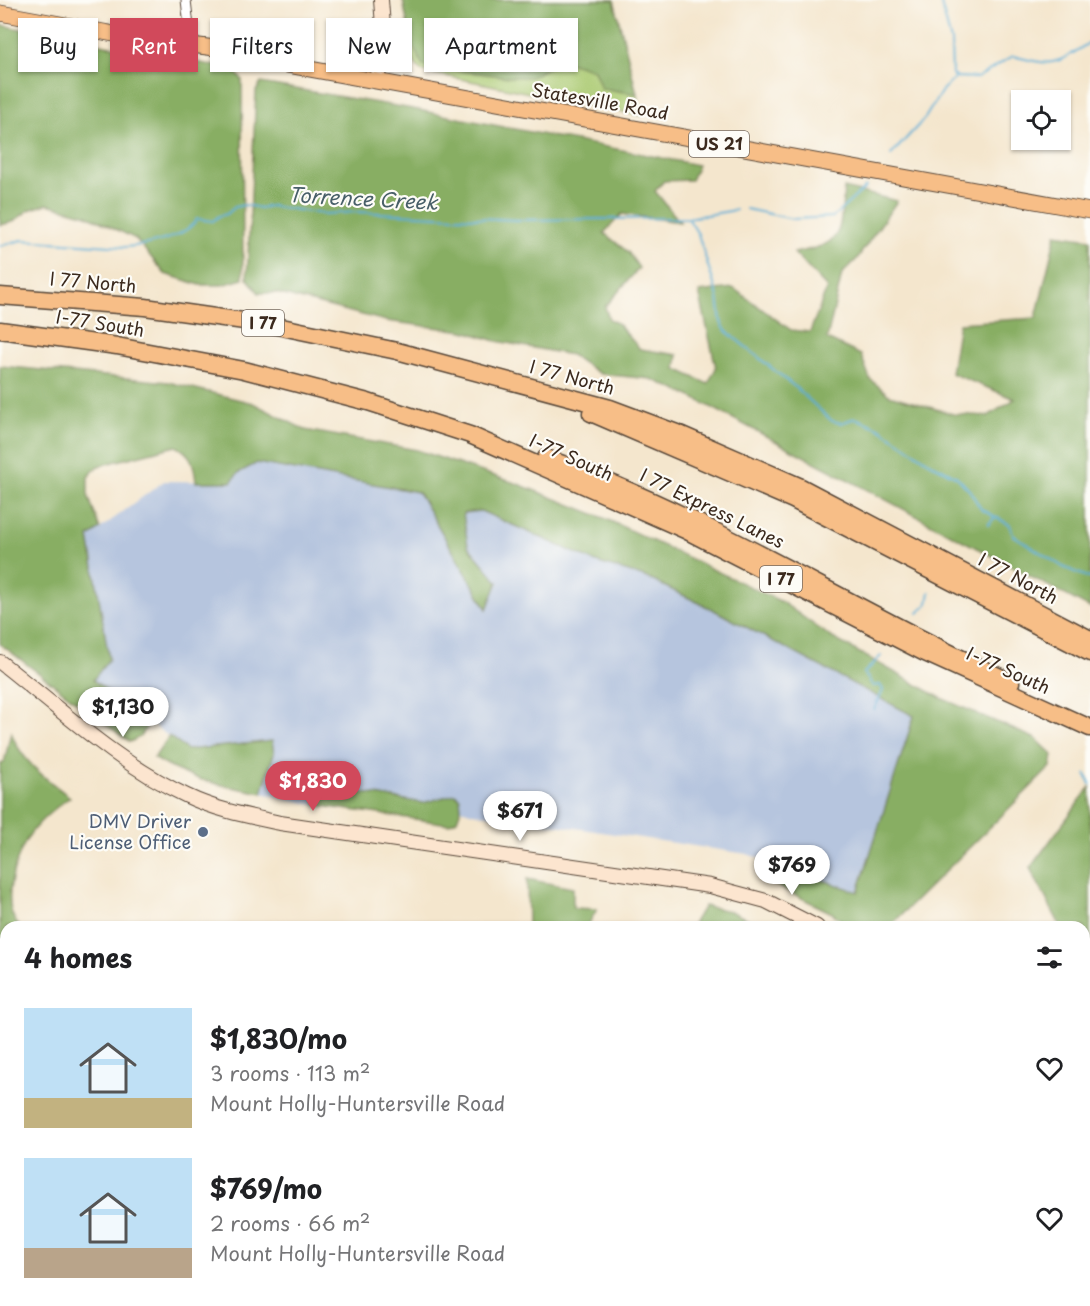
<!DOCTYPE html>
<html lang="en">
<head>
<meta charset="utf-8">
<style>
  :root { --surface:#fff; --page:#f2f2f2; --text:#202124; --muted:#757577; --accent:#d1495b }
  body { margin:0; font-family:"Playpen Sans",sans-serif; background:var(--page); color:var(--text); height:100vh; display:flex; flex-direction:column; font-size:22px; white-space:nowrap }
  * { box-sizing:border-box; margin:0 }
  p { font-size:20px; color:var(--muted) }
  .icon { flex:none; width:33px; height:33px; fill:none; stroke:currentColor; stroke-width:2; stroke-linecap:round; stroke-linejoin:round }
  .map { position:relative; flex:1; overflow:hidden }
  .sheet { position:absolute; left:0px; top:921px; width:1090px; height:386px; display:flex; flex-direction:column; background:var(--surface); border-radius:18px 18px 0 0; box-shadow:0 2px 4px #0004 }
  .sheet>* { flex:none }
  .guide { position:absolute; left:18px; top:18px; width:600px; height:54px; display:flex; gap:12px }
  .fabs { position:absolute; left:1011px; top:90px; display:grid; gap:12px }
  .fabs a { display:grid; place-items:center; width:60px; height:60px; border-radius:0px; background:var(--surface); box-shadow:0 2px 4px #0004; font-size:30px }
  .price { position:absolute; translate:-50% -51px; padding:0 14px; border-radius:21px; background:#fff; color:#222; font-size:20px; line-height:39px; filter:drop-shadow(0 2px 3px #0008) }
  .price::after { content:''; position:absolute; left:50%; top:36px; width:18px; height:14px; margin-left:-9px; background:inherit; clip-path:polygon(0 0,100% 0,50% 100%) }
  .price.active { background:var(--accent); color:#fff }
  ul { padding:0; list-style:none }
  li { display:flex; align-items:center; gap:18px; height:150px; padding:0 24px }
  li span { display:grid; place-items:center; flex:none; width:168px; height:120px; border-radius:0px; color:#555 }
  li>.icon { margin-inline-start:auto }
  span .icon { width:72px; height:72px; fill:#fffc; stroke-width:1 }
  li b { font-size:26px }
  h2 { display:flex; justify-content:space-between; align-items:center; height:72px; padding:0 24px; font-size:26px }
  .tag { padding:0 21px; border-radius:0px; background:var(--surface); box-shadow:0 2px 4px #0004; font-size:21px; line-height:54px }
  .tag.active { background:var(--accent); color:#fff }
  .map>svg:first-child { display:block }
</style>
</head>
<body>
<div class="map">
<svg width="1090" height="1306" viewBox="0 0 1090 1306">
  <rect width="100%" height="100%" fill="#fdfcf7"/>
  <filter id="ink" filterUnits="userSpaceOnUse"><feTurbulence type="fractalNoise" baseFrequency=".0167" numOctaves="2"/><feDisplacementMap in="SourceGraphic" scale="12" xChannelSelector="R" yChannelSelector="G"/><feConvolveMatrix kernelMatrix="1 2 1 2 8 2 1 2 1" color-interpolation-filters="sRGB"/></filter>
  <filter id="wash" filterUnits="userSpaceOnUse"><feTurbulence type="fractalNoise" baseFrequency=".008" numOctaves="4" result="noise"/><feDisplacementMap in="SourceGraphic" scale="24" xChannelSelector="R" yChannelSelector="G"/><feGaussianBlur stdDeviation="1.35" result="paint"/><feColorMatrix in="noise" values="0 0 0 0 0 0 0 0 0 0 0 0 0 0 0 0 0 1.4 0 .05"/><feComposite in="paint" operator="in"/></filter>
  <g filter="url(#wash)">
    <rect width="100%" height="100%" fill="#f4e6cd"/>
    <path fill="#b6c5de" d="M 257,463 L 418,492 L 487,608 L 498,582 L 468,546 L 462,513 L 480,511 L 596,562 L 645,577 L 714,610 L 914,716 L 857,893 L 747,854 L 470,812 L 461,809 L 460,798 L 455,794 L 423,803 L 322,786 L 313,797 L 316,805 L 262,793 L 274,753 L 272,741 L 187,750 L 93,681 L 89,537 L 164,481 L 231,482 L 238,473 Z
      M 0,1261 L 6,1263 L 6,1300 L 170,1300 L 181,1306 L 0,1306 Z"/>
    <path fill="#abca72" stroke="#737a48" stroke-width="1.5" d="M 403,0 L 614,0 L 642,116 L 421,71 L 408,54 L 411,42 Z"/>
    <path fill="#88ae64" stroke="#626c41" stroke-width="1.5" d="M 403,0 L 614,0 L 637,94 L 601,88 L 594,70 L 569,62 L 547,68 L 531,77 L 510,77 L 423,66 L 411,42 Z
      M 0,25 L 232,69 L 242,79 L 243,279 L 222,285 L 200,285 L 165,274 L 136,239 L 87,215 L 47,204 L 29,210 L 13,222 L 0,225 Z
      M 261,83 L 413,109 L 698,165 L 691,180 L 664,181 L 655,191 L 680,222 L 622,214 L 604,233 L 628,252 L 639,268 L 605,307 L 609,319 L 617,323 L 640,349 L 678,355 L 676,369 L 708,384 L 716,368 L 699,292 L 733,288 L 791,330 L 810,332 L 827,288 L 794,253 C 845,243 839,235 844,188 L 897,201 L 857,259 L 842,274 L 827,339 L 861,355 L 870,379 L 889,395 L 953,414 L 988,416 L 1015,399 L 951,373 L 959,323 L 1036,318 L 1056,234 L 1090,239 L 1090,608 L 694,398 L 651,379 L 600,374 L 571,355 L 496,341 L 464,331 L 386,321 L 276,293 L 259,293 L 247,278 L 256,91 Z
      M 0,366 L 168,382 L 253,403 L 305,430 L 417,450 L 518,484 L 604,518 L 782,602 L 831,637 L 941,698 L 1036,739 L 1053,755 L 1051,767 L 889,927 L 850,927 L 832,913 L 775,885 L 774,875 L 779,865 L 858,892 L 914,716 L 714,610 L 645,577 L 596,562 L 481,511 L 463,513 L 468,546 L 498,582 L 487,609 L 418,492 L 257,463 L 238,473 L 231,482 L 196,482 C 194,464 192,454 176,446 L 98,466 L 88,477 L 88,495 L 100,529 L 89,537 L 109,659 L 93,680 L 150,722 L 140,737 L 130,742 L 0,644 Z
      M 11,732 C 21,761 46,779 70,797 C 55,808 36,823 27,839 C 13,863 0,908 20,927 L 6,927 L 6,1237 L 0,1232 L 0,764 L 4,763 Z
      M 169,736 L 187,750 L 272,741 L 274,753 L 262,793 C 221,785 190,781 154,758 Z
      M 322,786 L 423,803 L 455,794 L 460,798 L 461,809 L 457,820 L 449,824 L 316,805 L 313,797 L 316,789 Z
      M 1090,787 L 1090,1001 L 1085,997 L 1084,927 L 1061,927 L 1030,868 Z
      M 527,879 L 573,888 L 573,908 L 597,909 L 587,927 L 528,927 Z
      M 704,906 L 730,911 L 765,927 L 691,927 Z
      M 667,1300 L 847,1300 L 847,1301 L 844,1306 L 640,1306 Z
      M 375,1301 L 375,1300 L 471,1301 L 465,1306 L 377,1306 Z"/>
    <g fill="none" stroke-linecap="round" stroke-linejoin="round">
      <path stroke="#5baed6" stroke-width="2" d="M 940,0 L 951,41 L 952,75 L 957,77
        M 891,155 L 925,118 L 943,89 L 957,77 L 977,78 L 1013,56 C 1056,67 1055,65 1090,42
        M 746,209 L 793,219 L 833,217 L 866,187
        M 688,218 L 698,234 L 718,297 L 721,322 L 726,331 L 795,387 L 832,421 L 841,423 L 855,418 L 879,428 L 932,464 L 957,477 L 970,491 L 981,509 L 1010,525 L 1013,535 L 1063,567 L 1090,578
        M 0,246 L 22,240 L 126,247 C 148,245 185,238 197,219 L 213,221 L 219,216 L 227,214 L 235,207 L 244,205 L 261,208 L 271,206 L 324,214 L 358,212 L 516,220 L 688,218 L 736,210
        M 988,525 L 994,518
        M 918,613 L 928,603 L 930,592
        M 874,710 L 883,690 L 880,685 L 873,686 L 864,673 L 881,656
        M 1086,774 L 1090,784
        M 0,1096 L 6,1099
        M 326,1300 L 336,1306"/>
    </g>
  </g>
  <g filter="url(#ink)">
    <g fill="none" stroke-linecap="round" stroke-linejoin="round">
      <g stroke="#574638" stroke-width="11">
        <path id="street" d="M 186,0 L 191,44"/>
      </g>
      <g stroke="#574638" stroke-width="16">
        <path id="secondary" d="M 377,81 L 384,39 L 381,0
          M 0,662 C 59,708 118,764 187,796 C 216,810 248,816 280,823 L 710,886 L 766,901 L 817,927
          M 1084,1127 L 1090,1131"/>
      </g>
      <g stroke="#574638" stroke-width="17">
        <path id="primary" d="M 0,13 L 136,38 L 223,49 L 244,57 L 1090,211"/>
      </g>
      <g stroke="#574638" stroke-width="19">
        <path id="highway" d="M 0,296 L 145,307 L 272,325 L 397,351 L 610,408 L 682,435 L 799,486 L 1090,639
          M 0,330 L 117,346 L 244,370 L 368,402 L 470,435 L 685,530 L 923,652 L 1090,728
          M 591,413 L 793,500 L 1090,653
          M 546,458 C 709,515 854,611 1011,682"/>
      </g>
      <use href="#street" stroke="#fff" stroke-width="9"/>
      <use href="#secondary" stroke="#fce5cf" stroke-width="14"/>
      <use href="#primary" stroke="#f7be87" stroke-width="15"/>
      <use href="#highway" stroke="#f7be87" stroke-width="16"/>
    </g>
  </g>
  <circle fill="#5c6f8a" stroke="#fdfcf7" stroke-width="2" cx="203" cy="832" r="6"/>
  <g text-anchor="middle" stroke-width="4.5" stroke-linejoin="round" paint-order="stroke">
    <g fill="#fdfcf7" stroke="#75695f" stroke-width="1.5">
      <rect x="689" y="131" width="60" height="26" rx="4.5"/>
      <rect x="242" y="310" width="42" height="26" rx="4.5"/>
      <rect x="760" y="566" width="42" height="26" rx="4.5"/>
    </g>
    <g font-size="16" font-weight="bold" fill="#3b2a1e">
      <text x="719" y="150">US 21</text>
      <text x="263" y="329">I 77</text>
      <text x="781" y="585">I 77</text>
    </g>
    <g font-size="18" fill="#3b2a1e" stroke="#fdfcf7">
      <text transform="translate(600 102) rotate(10)" y="6">Statesville Road</text>
      <text transform="translate(93 283) rotate(5)" y="6">I 77 North</text>
      <text transform="translate(100 324) rotate(9)" y="6">I-77 South</text>
      <text transform="translate(572 378) rotate(15)" y="6">I 77 North</text>
      <text transform="translate(571 458) rotate(24)" y="6">I-77 South</text>
      <text transform="translate(712 509) rotate(26)" y="6">I 77 Express Lanes</text>
      <text transform="translate(1018 579) rotate(28)" y="6">I 77 North</text>
      <text transform="translate(1008 671) rotate(24)" y="6">I-77 South</text>
    </g>
    <g font-size="18" fill="#4e5e75" stroke="#fdfcf7" text-anchor="end">
      <text x="191" y="828">DMV Driver<tspan x="191" dy="21">License Office</tspan></text>
    </g>
    <g font-size="20" font-style="italic" fill="#485f68" stroke="#fdfcf7">
      <text transform="translate(363 199) rotate(3)" y="7">Torrence Creek</text>
    </g>
  </g>
</svg>
<div class="fabs">
<a><svg class="icon" aria-label="locate" viewBox="0 0 24 24"><circle cx="12" cy="12" r="6"/><path d="M12 2v4M12 18v4M2 12h4M18 12h4"/></svg></a>
</div>
<b class="price" style="left:123px;top:738px">$1,130</b>
<b class="price active" style="left:313px;top:812px">$1,830</b>
<b class="price" style="left:520px;top:842px">$671</b>
<b class="price" style="left:792px;top:896px">$769</b>
<div class="guide">
<a class="tag">Buy</a>
<a class="tag active">Rent</a>
<a class="tag">Filters</a>
<a class="tag">New</a>
<a class="tag">Apartment</a>
</div>
<section class="sheet">
<h2>4 homes<svg class="icon" aria-label="filters" viewBox="0 0 24 24"><path d="M4 7h16M4 17h16"/><circle cx="9" cy="7" r="2"/><circle cx="15" cy="17" r="2"/></svg></h2>
<ul>
<li><span style="background:linear-gradient(#bfe0f5 75%,#c2b280 0)"><svg class="icon" aria-label="home" viewBox="0 0 24 24"><path d="M3 11l9-7 9 7M6 9v11h12V9"/></svg></span><div><b>$1,830/mo</b><p>3 rooms · 113 m²</p><p>Mount Holly-Huntersville Road</p></div><svg class="icon" aria-label="heart" viewBox="0 0 24 24"><path d="M12 20l-8-8c-3-5 5-10 8-4 3-6 11-1 8 4z"/></svg></li>
<li><span style="background:linear-gradient(#bfe0f5 75%,#b9a48a 0)"><svg class="icon" aria-label="home" viewBox="0 0 24 24"><path d="M3 11l9-7 9 7M6 9v11h12V9"/></svg></span><div><b>$769/mo</b><p>2 rooms · 66 m²</p><p>Mount Holly-Huntersville Road</p></div><svg class="icon" aria-label="heart" viewBox="0 0 24 24"><path d="M12 20l-8-8c-3-5 5-10 8-4 3-6 11-1 8 4z"/></svg></li>
</ul>
</section>
</div>
</body>
</html>
